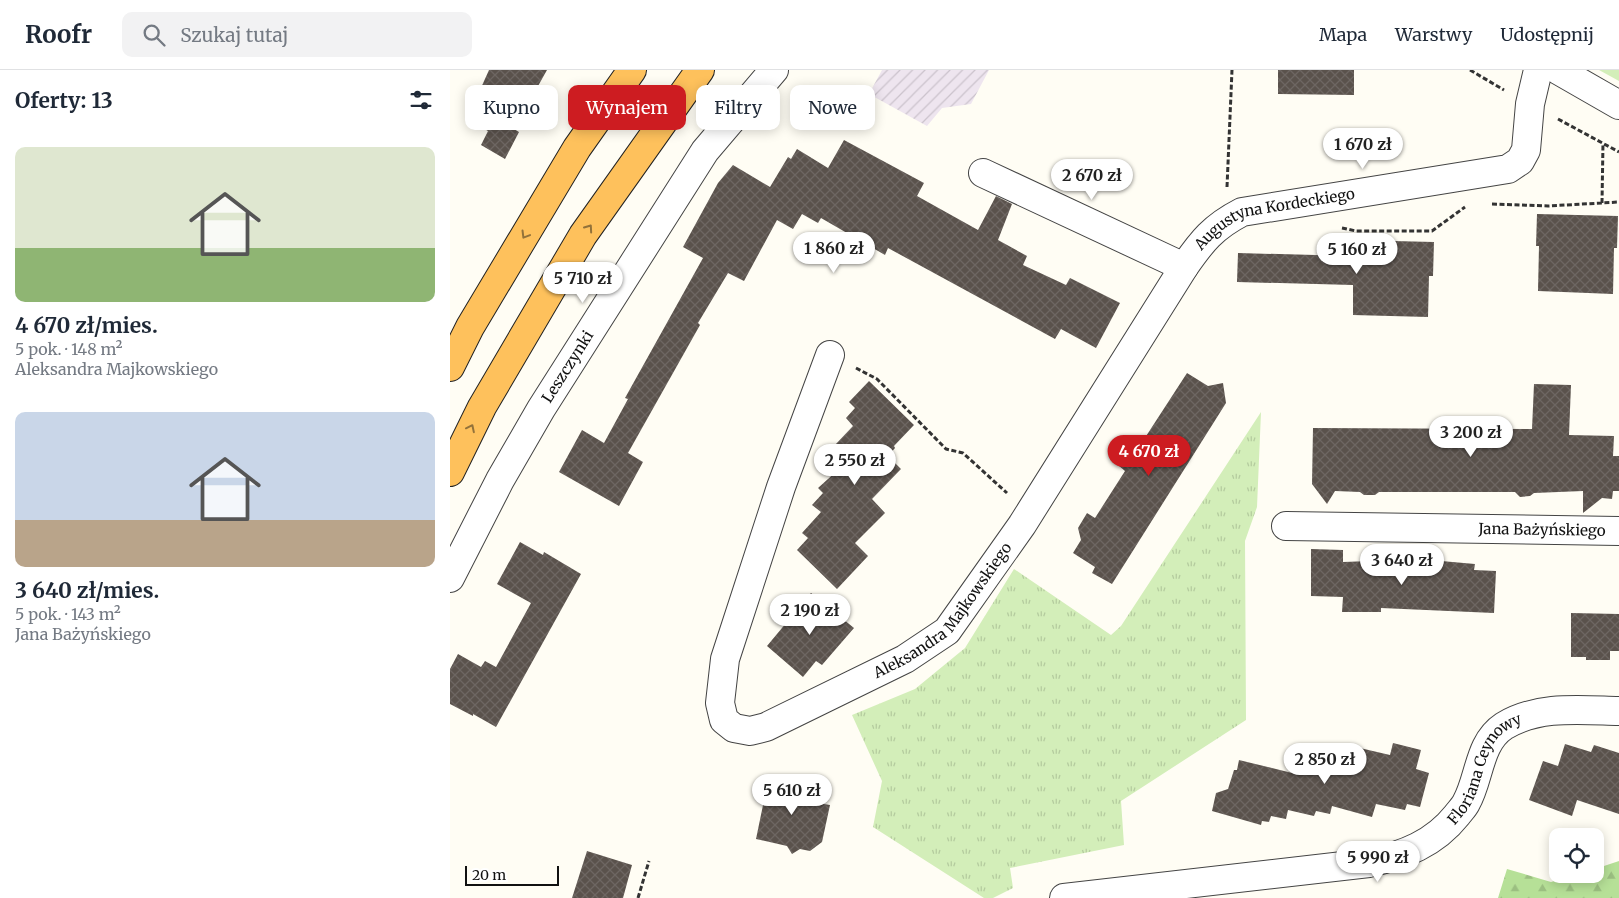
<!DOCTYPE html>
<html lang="pl">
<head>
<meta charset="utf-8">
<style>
  :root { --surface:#fff; --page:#f2f2f3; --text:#1f2937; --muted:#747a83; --line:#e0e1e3; --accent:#cd1c21 }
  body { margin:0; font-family:Merriweather,serif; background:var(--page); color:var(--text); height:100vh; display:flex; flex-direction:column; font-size:19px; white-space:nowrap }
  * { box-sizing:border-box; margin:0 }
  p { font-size:16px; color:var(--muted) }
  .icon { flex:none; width:28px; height:28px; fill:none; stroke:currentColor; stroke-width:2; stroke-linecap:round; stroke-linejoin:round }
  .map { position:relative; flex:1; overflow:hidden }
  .panel { display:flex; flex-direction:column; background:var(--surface); width:450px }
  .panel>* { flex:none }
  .hud { position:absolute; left:15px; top:15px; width:475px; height:45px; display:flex; gap:10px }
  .fabs { position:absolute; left:1099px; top:758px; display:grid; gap:10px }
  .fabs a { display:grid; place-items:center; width:55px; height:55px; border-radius:10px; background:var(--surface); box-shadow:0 2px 12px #0003; font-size:25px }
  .scale { position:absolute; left:15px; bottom:12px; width:94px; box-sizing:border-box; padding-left:5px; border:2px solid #111; border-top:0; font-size:14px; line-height:18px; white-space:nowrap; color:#111; -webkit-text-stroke:4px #fff; paint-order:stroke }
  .price { position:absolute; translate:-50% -42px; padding:0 11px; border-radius:18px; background:#fff; color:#222; font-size:16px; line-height:32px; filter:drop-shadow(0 1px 2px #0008) }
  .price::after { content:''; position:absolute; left:50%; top:30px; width:15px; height:11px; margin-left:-8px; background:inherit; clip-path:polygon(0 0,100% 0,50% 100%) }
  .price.current { background:var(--accent); color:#fff }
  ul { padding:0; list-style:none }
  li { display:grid; align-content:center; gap:10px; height:265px; padding:0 15px }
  li span { display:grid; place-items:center; height:155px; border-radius:10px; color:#555 }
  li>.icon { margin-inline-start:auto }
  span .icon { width:90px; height:90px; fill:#fffc; stroke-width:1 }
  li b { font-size:21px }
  h2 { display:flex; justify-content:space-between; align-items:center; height:60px; padding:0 15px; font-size:21px }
  .chip { padding:0 18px; border-radius:10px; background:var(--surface); box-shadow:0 2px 12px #0003; font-size:18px; line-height:45px }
  .chip.current { background:var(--accent); color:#fff }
  header { display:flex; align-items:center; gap:30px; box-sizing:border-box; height:70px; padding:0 25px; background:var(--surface); border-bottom:1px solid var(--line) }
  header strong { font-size:24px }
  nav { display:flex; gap:28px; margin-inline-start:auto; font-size:18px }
  .search { width:350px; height:45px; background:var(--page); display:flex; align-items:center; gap:12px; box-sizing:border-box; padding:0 18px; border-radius:10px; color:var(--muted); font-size:19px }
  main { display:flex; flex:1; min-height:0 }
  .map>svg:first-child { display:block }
</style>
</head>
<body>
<header>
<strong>Roofr</strong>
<div class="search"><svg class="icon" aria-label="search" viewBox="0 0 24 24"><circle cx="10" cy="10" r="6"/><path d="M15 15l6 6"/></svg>Szukaj tutaj</div>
<nav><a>Mapa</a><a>Warstwy</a><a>Udostępnij</a></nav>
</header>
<main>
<section class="panel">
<h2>Oferty: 13<svg class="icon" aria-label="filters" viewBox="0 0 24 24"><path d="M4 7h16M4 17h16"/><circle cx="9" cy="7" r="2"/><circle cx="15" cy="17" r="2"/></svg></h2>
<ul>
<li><span style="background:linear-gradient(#dfe7d0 65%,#8fb573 0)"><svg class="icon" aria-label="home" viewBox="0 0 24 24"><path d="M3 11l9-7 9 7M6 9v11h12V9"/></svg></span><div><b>4 670 zł/mies.</b><p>5 pok. · 148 m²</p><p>Aleksandra Majkowskiego</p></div></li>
<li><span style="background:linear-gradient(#c9d6e8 70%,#b9a48a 0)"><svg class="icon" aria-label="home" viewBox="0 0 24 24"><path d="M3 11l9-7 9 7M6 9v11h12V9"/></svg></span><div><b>3 640 zł/mies.</b><p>5 pok. · 143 m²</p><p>Jana Bażyńskiego</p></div></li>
</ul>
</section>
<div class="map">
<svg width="1169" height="828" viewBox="0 0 1169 828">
  <defs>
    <pattern id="industrial-furrows" width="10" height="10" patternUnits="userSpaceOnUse" patternTransform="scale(1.25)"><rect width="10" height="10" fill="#eee5ef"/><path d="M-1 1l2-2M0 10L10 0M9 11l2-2" fill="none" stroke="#cbc3cc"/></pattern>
    <pattern id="grass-tufts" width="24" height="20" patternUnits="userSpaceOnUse" patternTransform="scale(1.25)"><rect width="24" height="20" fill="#d3eeb9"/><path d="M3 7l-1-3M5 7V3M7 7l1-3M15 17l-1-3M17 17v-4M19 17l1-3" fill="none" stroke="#b4cb9e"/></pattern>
    <pattern id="forest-firs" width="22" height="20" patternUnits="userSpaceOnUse" patternTransform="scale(1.25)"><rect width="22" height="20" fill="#b6e097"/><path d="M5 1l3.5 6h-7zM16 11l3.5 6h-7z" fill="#9bbf81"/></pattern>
    <pattern id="building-cross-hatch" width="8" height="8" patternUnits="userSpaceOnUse" patternTransform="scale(1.25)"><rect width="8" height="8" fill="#5a524c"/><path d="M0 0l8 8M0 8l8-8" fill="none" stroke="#6d6662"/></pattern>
  </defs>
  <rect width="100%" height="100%" fill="#fffdf4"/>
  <path fill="url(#industrial-furrows)" d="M 432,0 L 539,0 L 521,34 L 492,38 L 477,56 L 419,24 Z"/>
  <path fill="url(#grass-tufts)" d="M 1149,0 L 1169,0 L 1169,11 Z
    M 811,342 L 807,437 L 795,471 L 796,650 L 671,731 L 674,775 L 560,798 L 563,818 L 543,828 L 534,828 L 423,757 L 432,711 L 402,645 L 465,619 L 515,578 L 564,499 L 661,565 L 671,556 Z"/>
  <path fill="url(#forest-firs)" d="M 1169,791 L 1169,828 L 1048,828 L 1057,799 L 1101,812 L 1128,804 L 1145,804 L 1145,799 Z"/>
  <path fill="url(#building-cross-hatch)" d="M 39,0 L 97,0 L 64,59 L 69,62 L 55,89 L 31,75 L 38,61 L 17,49 Z
    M 828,0 L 904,0 L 904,25 L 828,24 Z
    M 394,70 L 474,113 L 467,126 L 528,160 L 546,126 L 562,134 L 548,170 L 577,186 L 573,195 L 616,215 L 620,208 L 670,233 L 646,278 L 611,259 L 605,269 L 438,178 L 435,185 L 371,148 L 368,153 L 352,144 L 343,159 L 327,150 L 294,211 L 278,203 L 248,253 L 250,255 L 178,383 L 193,392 L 169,436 L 109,402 L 132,360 L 154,373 L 178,329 L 175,328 L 253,188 L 233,177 L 268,113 L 283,95 L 320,117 L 338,87 L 341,89 L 347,79 L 378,98 Z
    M 1087,144 L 1168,146 L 1167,178 L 1164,178 L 1163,224 L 1088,221 L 1089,176 L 1086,176 Z
    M 902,170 L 984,172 L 983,206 L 979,206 L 978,247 L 903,245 L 903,215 L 787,212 L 788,183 L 902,186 Z
    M 737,303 L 758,316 L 773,313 L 776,333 L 662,514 L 642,503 L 645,497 L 623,483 L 631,470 L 628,458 L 637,443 L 645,448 L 675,401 L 668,395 L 677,381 L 689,377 Z
    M 419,311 L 464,355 L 444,376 L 445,378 L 438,386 L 451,399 L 422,429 L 435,443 L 405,473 L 418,486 L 387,519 L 347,480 L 358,468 L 352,463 L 371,442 L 362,435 L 373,423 L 368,418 L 388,400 L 380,391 L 389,381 L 384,376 L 403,356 L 396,348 L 405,338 L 399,332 Z
    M 1084,314 L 1121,315 L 1119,365 L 1164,366 L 1163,386 L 1169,386 L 1169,421 L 1163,421 L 1162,429 L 1152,428 L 1133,443 L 1133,421 L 1084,423 L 1080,426 L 1070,427 L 1065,422 L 929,422 L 925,425 L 914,425 L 910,422 L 885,421 L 877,434 L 862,414 L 863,358 L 1082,359 Z
    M 70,472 L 93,485 L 94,482 L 131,504 L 46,657 L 23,644 L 23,646 L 0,634 L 0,599 L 8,584 L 31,597 L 35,591 L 46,597 L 81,533 L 47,514 Z
    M 861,479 L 893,480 L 893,492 L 921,491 L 921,497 L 932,497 L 932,505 L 980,504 L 980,490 L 1025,494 L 1024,500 L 1046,501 L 1044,543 L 931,538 L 931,542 L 892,542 L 893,527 L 861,526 Z
    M 361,523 L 404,558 L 372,595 L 366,591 L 353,607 L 317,576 Z
    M 1121,543 L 1169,544 L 1169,581 L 1160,581 L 1160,590 L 1136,590 L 1136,587 L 1121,587 Z
    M 943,673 L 971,680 L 966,699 L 979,703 L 970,737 L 957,734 L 955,740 L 926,734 L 922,747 L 882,736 L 880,744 L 866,741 L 864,746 L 838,740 L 836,749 L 821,746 L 819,752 L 812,751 L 811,755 L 762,741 L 766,723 L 778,719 L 784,700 L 787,700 L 789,690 L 846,704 L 853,678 L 893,689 L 897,675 L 940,685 Z
    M 1115,674 L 1141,682 L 1144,675 L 1169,683 L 1169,744 L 1127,730 L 1122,746 L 1079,730 L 1093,691 L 1108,696 Z
    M 319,706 L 359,714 L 356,731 L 380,735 L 372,772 L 360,781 L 350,779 L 342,784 L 337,776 L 306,769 Z
    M 137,781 L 182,795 L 173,828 L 122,828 Z"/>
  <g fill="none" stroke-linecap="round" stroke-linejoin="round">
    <g stroke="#444" stroke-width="30">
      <g id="minor">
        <path d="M 1108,0 L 1169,35"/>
        <path d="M 533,103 L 734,197"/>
        <path id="s1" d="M 380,285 L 331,417 L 275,589 L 270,633 L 274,650 L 284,658 L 300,661 L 316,657 L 455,589 L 497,561 L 572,455 L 734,197 C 752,171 763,157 792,142 L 1058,99 L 1070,91 L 1076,80 L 1080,34 L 1088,0"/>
        <path id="s2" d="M 836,456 L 1169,461"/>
        <path id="s3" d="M 0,508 L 50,410 L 91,339 L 255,81 L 324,0"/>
        <path id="s4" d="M 614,828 L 919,793 C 954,785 984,774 1007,745 C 1010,741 1014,737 1016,733 C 1030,709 1028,673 1054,656 C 1089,635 1130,640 1169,641"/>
      </g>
    </g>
    <g stroke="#222" stroke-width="30">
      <path id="trunk" d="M 0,297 L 20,257 L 127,78 L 182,0
        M 0,402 L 32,337 L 133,165 L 250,0"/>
    </g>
    <path stroke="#333" stroke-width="3" stroke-dasharray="5 2.5" stroke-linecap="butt" d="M 1020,0 L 1054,20
      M 1108,49 L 1169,82
      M 777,117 L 782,0
      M 1152,133 L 1153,73
      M 1042,134 L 1098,136 L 1169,132
      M 892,158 L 906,161 L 982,161 L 1015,137
      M 406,298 L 427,309 L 496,379 L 513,383 L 557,423
      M 188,828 L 199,791"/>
    <use href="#minor" stroke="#fff" stroke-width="28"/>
    <use href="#trunk" stroke="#fec15c" stroke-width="28"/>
  </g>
  <defs><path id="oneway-chevron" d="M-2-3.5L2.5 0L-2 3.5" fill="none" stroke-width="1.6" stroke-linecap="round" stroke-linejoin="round" transform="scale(1.25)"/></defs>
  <g stroke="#93723a">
    <use href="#oneway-chevron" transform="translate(139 158) rotate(-55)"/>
    <use href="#oneway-chevron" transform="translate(75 165) rotate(121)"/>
    <use href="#oneway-chevron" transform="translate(21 358) rotate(-64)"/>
  </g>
  <g text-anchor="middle" stroke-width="5" stroke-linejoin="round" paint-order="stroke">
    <g font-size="15" fill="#111" stroke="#fff">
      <text dy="5" stroke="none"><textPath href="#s1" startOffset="1178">Augustyna Kordeckiego</textPath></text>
      <text dy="5" stroke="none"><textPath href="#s3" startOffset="242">Leszczynki</textPath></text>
      <text dy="5" stroke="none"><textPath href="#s2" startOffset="256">Jana Bażyńskiego</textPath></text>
      <text dy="5" stroke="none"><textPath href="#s1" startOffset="645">Aleksandra Majkowskiego</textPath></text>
      <text dy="5" stroke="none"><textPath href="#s4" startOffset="465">Floriana Ceynowy</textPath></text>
    </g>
  </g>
</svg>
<div class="fabs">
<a><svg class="icon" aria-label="locate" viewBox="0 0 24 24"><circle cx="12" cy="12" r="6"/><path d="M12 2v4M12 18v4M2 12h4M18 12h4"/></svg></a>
</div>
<div class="scale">20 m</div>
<b class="price" style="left:913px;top:100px">1 670 zł</b>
<b class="price" style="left:642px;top:131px">2 670 zł</b>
<b class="price" style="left:384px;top:204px">1 860 zł</b>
<b class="price" style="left:907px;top:205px">5 160 zł</b>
<b class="price" style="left:133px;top:234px">5 710 zł</b>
<b class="price" style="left:1021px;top:388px">3 200 zł</b>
<b class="price current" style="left:699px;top:407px">4 670 zł</b>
<b class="price" style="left:405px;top:416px">2 550 zł</b>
<b class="price" style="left:952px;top:516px">3 640 zł</b>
<b class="price" style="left:360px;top:566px">2 190 zł</b>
<b class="price" style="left:875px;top:715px">2 850 zł</b>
<b class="price" style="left:342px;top:746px">5 610 zł</b>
<b class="price" style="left:928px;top:813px">5 990 zł</b>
<div class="hud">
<a class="chip">Kupno</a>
<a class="chip current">Wynajem</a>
<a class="chip">Filtry</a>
<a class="chip">Nowe</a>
</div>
</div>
</main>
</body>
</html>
